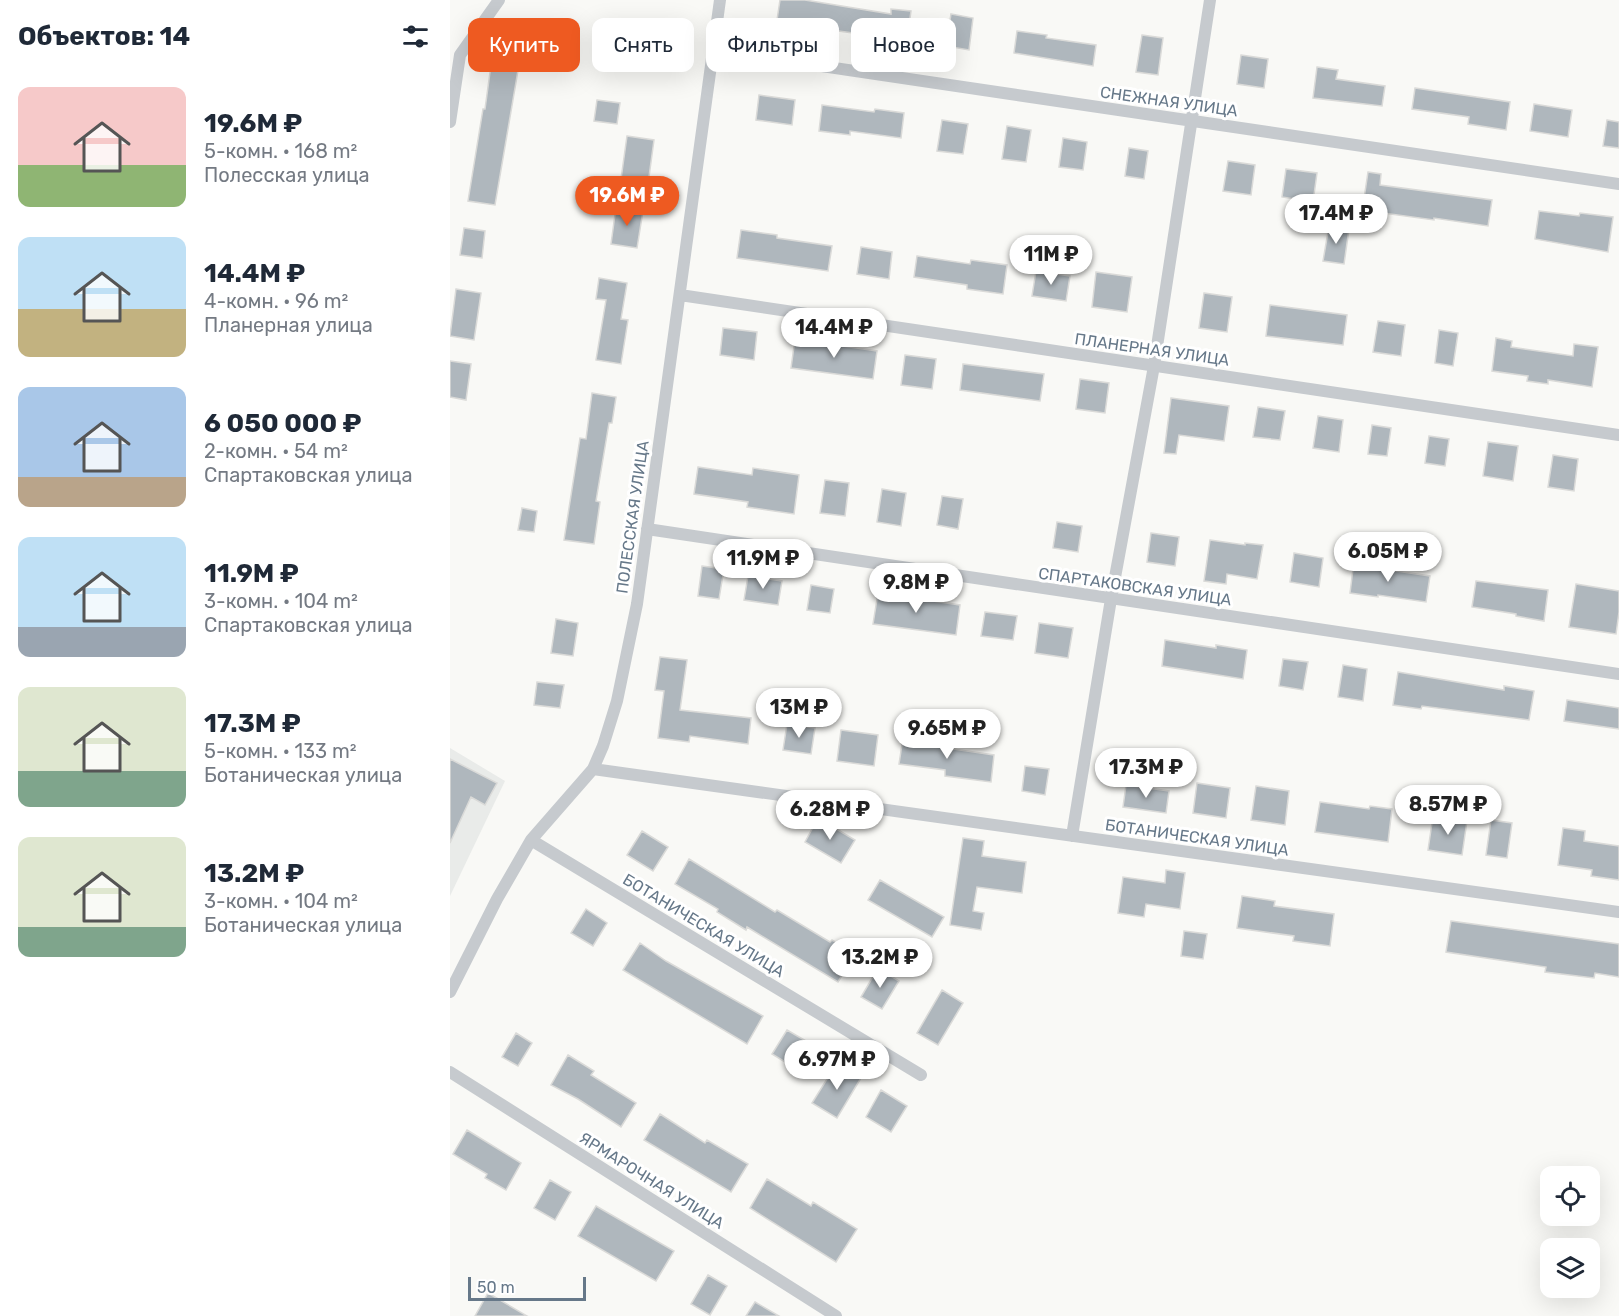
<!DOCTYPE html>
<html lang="ru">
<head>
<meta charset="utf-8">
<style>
  :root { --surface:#fff; --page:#f6f6f7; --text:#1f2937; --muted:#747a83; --accent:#ee5a21 }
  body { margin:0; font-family:Rubik,sans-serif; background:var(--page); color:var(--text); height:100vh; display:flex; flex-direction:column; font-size:22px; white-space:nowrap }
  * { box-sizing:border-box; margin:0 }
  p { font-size:20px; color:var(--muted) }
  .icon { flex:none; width:33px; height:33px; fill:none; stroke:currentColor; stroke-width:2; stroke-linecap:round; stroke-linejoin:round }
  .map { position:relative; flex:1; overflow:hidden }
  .sheet { display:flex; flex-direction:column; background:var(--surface); width:450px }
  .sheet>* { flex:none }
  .top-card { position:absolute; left:18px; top:18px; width:570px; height:54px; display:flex; gap:12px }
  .fabs { position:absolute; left:1090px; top:1166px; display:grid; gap:12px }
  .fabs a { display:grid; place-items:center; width:60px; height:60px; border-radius:12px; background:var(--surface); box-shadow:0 6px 24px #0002; font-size:30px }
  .scale { position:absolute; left:18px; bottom:15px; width:118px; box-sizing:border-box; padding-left:6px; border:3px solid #667889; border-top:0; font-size:16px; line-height:21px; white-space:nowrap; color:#667889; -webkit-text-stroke:4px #fff; paint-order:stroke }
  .price { position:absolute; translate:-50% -51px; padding:0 14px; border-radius:21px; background:#fff; color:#222; font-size:20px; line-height:39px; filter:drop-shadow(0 2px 3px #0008) }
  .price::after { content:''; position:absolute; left:50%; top:36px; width:18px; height:14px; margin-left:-9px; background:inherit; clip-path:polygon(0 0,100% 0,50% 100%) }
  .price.active { background:var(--accent); color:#fff }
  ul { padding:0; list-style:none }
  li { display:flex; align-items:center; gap:18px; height:150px; padding:0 18px }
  li span { display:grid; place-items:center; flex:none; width:168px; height:120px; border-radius:12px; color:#555 }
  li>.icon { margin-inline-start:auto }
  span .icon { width:72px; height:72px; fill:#fffc; stroke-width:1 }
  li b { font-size:26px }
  h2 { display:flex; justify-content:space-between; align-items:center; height:72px; padding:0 18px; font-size:26px }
  .pill { padding:0 21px; border-radius:12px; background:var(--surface); box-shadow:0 6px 24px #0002; font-size:21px; line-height:54px }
  .pill.active { background:var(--accent); color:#fff }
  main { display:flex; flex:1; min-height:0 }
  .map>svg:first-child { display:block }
</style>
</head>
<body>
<main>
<section class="sheet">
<h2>Объектов: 14<svg class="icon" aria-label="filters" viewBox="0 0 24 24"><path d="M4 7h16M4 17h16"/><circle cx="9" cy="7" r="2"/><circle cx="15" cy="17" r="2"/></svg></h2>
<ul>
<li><span style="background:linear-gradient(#f6c9c9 65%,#8fb573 0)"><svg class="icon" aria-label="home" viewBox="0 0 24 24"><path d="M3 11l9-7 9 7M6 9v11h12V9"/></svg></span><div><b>19.6M ₽</b><p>5-комн. · 168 m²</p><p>Полесская улица</p></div></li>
<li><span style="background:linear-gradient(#bfe0f5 60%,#c2b280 0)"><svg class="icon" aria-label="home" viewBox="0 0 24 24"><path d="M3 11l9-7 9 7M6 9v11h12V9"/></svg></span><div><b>14.4M ₽</b><p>4-комн. · 96 m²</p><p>Планерная улица</p></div></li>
<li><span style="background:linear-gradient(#a9c7e8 75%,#b9a48a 0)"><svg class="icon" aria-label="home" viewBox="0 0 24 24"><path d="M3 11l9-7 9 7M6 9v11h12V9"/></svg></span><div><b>6 050 000 ₽</b><p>2-комн. · 54 m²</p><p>Спартаковская улица</p></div></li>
<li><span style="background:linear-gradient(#bfe0f5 75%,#9aa5b1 0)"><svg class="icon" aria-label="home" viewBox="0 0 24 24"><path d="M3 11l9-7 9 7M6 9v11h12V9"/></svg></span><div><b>11.9M ₽</b><p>3-комн. · 104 m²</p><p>Спартаковская улица</p></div></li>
<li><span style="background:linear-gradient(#dfe7d0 70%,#7fa58c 0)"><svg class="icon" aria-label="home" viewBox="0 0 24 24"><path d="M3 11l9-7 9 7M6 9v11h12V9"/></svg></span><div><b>17.3M ₽</b><p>5-комн. · 133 m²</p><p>Ботаническая улица</p></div></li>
<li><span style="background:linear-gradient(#dfe7d0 75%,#7fa58c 0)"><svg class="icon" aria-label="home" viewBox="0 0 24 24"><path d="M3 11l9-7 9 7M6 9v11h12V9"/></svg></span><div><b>13.2M ₽</b><p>3-комн. · 104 m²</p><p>Ботаническая улица</p></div></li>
</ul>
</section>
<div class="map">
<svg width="1169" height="1316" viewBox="0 0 1169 1316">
  <rect width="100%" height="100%" fill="#f9f9f6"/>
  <path fill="#e9ebe9" d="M 0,748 L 55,781 L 0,896 Z"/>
  <path fill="#afb7bd" stroke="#dadad8" stroke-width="1.5" d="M 330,0 L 355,0 L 441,14 L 441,9 L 461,11 L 457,40 L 373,29 L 373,26 L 327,20 Z
    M 501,14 L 523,18 L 519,50 L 496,46 Z
    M 188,29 L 217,34 L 211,70 L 182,65 Z
    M 567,31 L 597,35 L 596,38 L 646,45 L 643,66 L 564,53 Z
    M 692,35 L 713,38 L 708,75 L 686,72 Z
    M 44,43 L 72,47 L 45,205 L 18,201 L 33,109 L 35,109 Z
    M 791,55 L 818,59 L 814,88 L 787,84 Z
    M 867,67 L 888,70 L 886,79 L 935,86 L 932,106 L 863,98 Z
    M 965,88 L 1060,102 L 1056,130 L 1018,124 L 1019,117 L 962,109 Z
    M 309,95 L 345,100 L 342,125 L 306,120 Z
    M 147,100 L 170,103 L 167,124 L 144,121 Z
    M 1084,104 L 1122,110 L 1118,137 L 1080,131 Z
    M 372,105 L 424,112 L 425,109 L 454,113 L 451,138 L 400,131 L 400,135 L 369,131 Z
    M 492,120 L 518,124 L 513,154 L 487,151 Z
    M 1157,120 L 1169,122 L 1169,148 L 1153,146 Z
    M 557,126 L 581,130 L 576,162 L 552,159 Z
    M 177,136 L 204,140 L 198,184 L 171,179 Z
    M 613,138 L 637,142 L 633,170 L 609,167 Z
    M 679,148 L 698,151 L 694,179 L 675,176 Z
    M 778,161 L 805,165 L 801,195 L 773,191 Z
    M 836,169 L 867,173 L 863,202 L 832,197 Z
    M 918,172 L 931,174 L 930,185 L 1042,200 L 1038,226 L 984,218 L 984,220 L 926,212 L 925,213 L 912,212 Z
    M 166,207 L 193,211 L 187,248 L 161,244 Z
    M 1089,211 L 1129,216 L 1130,213 L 1163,217 L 1158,252 L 1085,239 Z
    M 879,226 L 899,229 L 894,264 L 873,261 Z
    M 14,228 L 35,231 L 32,258 L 10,255 Z
    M 291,230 L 327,235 L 327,238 L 382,246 L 378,271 L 287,258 Z
    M 411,247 L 442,252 L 439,279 L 407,274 Z
    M 467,256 L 520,264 L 521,260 L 557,265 L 553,294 L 517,289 L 517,285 L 464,277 Z
    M 586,271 L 620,276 L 616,301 L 582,296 Z
    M 646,272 L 682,277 L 677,312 L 642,307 Z
    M 149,278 L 177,283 L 171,319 L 178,320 L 171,364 L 146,360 L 156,300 L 146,299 Z
    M 6,289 L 31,293 L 24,340 L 0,336 Z
    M 754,293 L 782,297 L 777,332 L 749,328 Z
    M 820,305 L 897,315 L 893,345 L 816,336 Z
    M 928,321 L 955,325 L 951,356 L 923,352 Z
    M 273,328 L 307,332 L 304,360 L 270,355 Z
    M 989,330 L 1008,333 L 1003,366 L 985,363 Z
    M 1046,338 L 1062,341 L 1061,347 L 1123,356 L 1124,344 L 1148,347 L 1142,387 L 1098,380 L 1098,384 L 1077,381 L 1078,376 L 1042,371 Z
    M 345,339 L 427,351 L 423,379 L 341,368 Z
    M 455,355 L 486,359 L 482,389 L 451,385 Z
    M 0,361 L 21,364 L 16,400 L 0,397 Z
    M 513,364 L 594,374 L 590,401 L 510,390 Z
    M 630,379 L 659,383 L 655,413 L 626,409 Z
    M 142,393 L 166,397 L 162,423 L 159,423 L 146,501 L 150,502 L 144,544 L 114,540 L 130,438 L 136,439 Z
    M 721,398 L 779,406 L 774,441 L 729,435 L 726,454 L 714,453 Z
    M 808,407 L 835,411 L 830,440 L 803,437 Z
    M 868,416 L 893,420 L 889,452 L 863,448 Z
    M 922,425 L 941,428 L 937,456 L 918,454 Z
    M 979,436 L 999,439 L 995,466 L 975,463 Z
    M 1038,442 L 1068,446 L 1063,481 L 1033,476 Z
    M 1103,455 L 1128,459 L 1124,491 L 1098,487 Z
    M 248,467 L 302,475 L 303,468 L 349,475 L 344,514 L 297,507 L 298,502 L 244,494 Z
    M 375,480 L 399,483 L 395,516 L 370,513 Z
    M 432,489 L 456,493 L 451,526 L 427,522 Z
    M 492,496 L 513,499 L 508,529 L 487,525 Z
    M 72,508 L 87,511 L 84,532 L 68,530 Z
    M 607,522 L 632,526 L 628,552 L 603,548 Z
    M 701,533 L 729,537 L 725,566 L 697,562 Z
    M 760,540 L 795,545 L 795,543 L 813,545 L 807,579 L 777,574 L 776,584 L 754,581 Z
    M 844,553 L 873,558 L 869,587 L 840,582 Z
    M 904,561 L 933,565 L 932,569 L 980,576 L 976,602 L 928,595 L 928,597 L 900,593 Z
    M 252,566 L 274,569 L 269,599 L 248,596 Z
    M 298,576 L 332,581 L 328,605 L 294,600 Z
    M 1026,581 L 1098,590 L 1094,621 L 1066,616 L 1066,614 L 1022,607 Z
    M 1126,584 L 1169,591 L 1169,612 L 1166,634 L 1119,627 Z
    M 361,585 L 384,589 L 380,613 L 357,610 Z
    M 428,593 L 510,605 L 506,635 L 423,624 Z
    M 535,612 L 567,616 L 563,640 L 531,636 Z
    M 106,619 L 128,623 L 123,656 L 101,653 Z
    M 589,623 L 623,628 L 618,658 L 585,653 Z
    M 715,640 L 766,648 L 766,645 L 797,650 L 793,679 L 712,666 Z
    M 210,657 L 237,660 L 230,710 L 301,718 L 298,744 L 240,736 L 239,742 L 208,738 L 214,691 L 205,690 Z
    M 833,659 L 858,662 L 853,690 L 829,686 Z
    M 893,665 L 917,669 L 913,701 L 888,697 Z
    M 948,672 L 1054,690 L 1054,686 L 1084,691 L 1079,720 L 972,706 L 971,709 L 943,705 Z
    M 87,682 L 114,685 L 110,708 L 84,705 Z
    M 1117,700 L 1169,708 L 1169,729 L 1114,721 Z
    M 337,724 L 365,728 L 361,754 L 333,750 Z
    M 391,730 L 428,735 L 424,766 L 387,761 Z
    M 453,738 L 490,743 L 489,747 L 544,755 L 541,782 L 495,776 L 495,770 L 449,764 Z
    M 0,759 L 47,783 L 35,805 L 21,797 L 0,843 Z
    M 575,766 L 599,769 L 595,795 L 572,791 Z
    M 747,783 L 780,788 L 776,818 L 743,813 Z
    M 676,785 L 719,791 L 716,813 L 673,807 Z
    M 806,786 L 839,791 L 835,825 L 801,820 Z
    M 870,802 L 919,809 L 920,806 L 942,809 L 938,842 L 865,832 Z
    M 983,816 L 1017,821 L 1012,855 L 978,850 Z
    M 368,818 L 405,840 L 391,863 L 355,842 Z
    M 1041,820 L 1062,823 L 1057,858 L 1036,855 Z
    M 1113,828 L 1135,831 L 1134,841 L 1169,846 L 1169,880 L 1141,876 L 1142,870 L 1108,865 Z
    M 192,831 L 218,847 L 203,871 L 177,855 Z
    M 513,838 L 534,841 L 532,856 L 576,862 L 572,893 L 527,887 L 523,911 L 534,913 L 531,930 L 500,925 Z
    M 239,859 L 325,912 L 327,910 L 380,942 L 382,940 L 405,954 L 388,982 L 297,927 L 296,930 L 267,912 L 268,909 L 225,884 Z
    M 716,870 L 735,873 L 730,909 L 696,904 L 694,917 L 668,913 L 673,877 L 715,883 Z
    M 430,880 L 494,917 L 482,937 L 418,900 Z
    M 792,896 L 825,901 L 824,906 L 884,914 L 880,946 L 843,941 L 844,936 L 787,928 Z
    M 136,909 L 157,923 L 143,946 L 121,933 Z
    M 1001,921 L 1169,944 L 1169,977 L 1145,973 L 1144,978 L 1095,972 L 1096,967 L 996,952 Z
    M 734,931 L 757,934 L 753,959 L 731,956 Z
    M 190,943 L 216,961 L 313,1016 L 297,1044 L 173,970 Z
    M 428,968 L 449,981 L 432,1009 L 411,997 Z
    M 492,990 L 513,1003 L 488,1045 L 467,1033 Z
    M 337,1030 L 363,1045 L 348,1070 L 322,1054 Z
    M 66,1033 L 82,1043 L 68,1066 L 52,1057 Z
    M 118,1055 L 144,1071 L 141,1075 L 186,1103 L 171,1127 L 128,1099 L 101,1085 Z
    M 387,1063 L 411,1078 L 387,1118 L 362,1103 Z
    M 431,1090 L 457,1106 L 441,1132 L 416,1117 Z
    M 210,1114 L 255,1143 L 257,1140 L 298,1164 L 281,1192 L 194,1140 Z
    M 17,1130 L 71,1163 L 56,1190 L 35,1178 L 37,1174 L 3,1154 Z
    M 317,1179 L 361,1206 L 363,1202 L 407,1229 L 386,1262 L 300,1208 Z
    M 100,1180 L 121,1192 L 105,1220 L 84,1208 Z
    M 146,1206 L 224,1251 L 206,1281 L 128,1236 Z
    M 258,1275 L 277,1286 L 260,1315 L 241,1304 Z
    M 38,1293 L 77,1316 L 25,1316 Z
    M 305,1302 L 329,1316 L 296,1316 Z"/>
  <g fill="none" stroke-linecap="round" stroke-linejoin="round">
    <path stroke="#c6cace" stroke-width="12" d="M 263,50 L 1169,184
      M 0,122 L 10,55 L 49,0
      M 230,295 L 1169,435
      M 197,529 L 1169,674
      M 143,769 L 1169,912
      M 622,836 L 661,599 L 704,366 L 760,0
      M 81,840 L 471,1075
      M 0,992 L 47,899 L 81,840 L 143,769 L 153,746 L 167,701 L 187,604 L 270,0
      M 0,1072 L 386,1316"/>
  </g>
  <g text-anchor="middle" stroke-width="6" stroke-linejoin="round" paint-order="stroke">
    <g font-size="16" fill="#667889" stroke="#fff">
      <text transform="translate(719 101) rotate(8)" y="6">СНЕЖНАЯ УЛИЦА</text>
      <text transform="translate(702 349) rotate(8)" y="6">ПЛАНЕРНАЯ УЛИЦА</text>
      <text transform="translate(182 517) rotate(-82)" y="6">ПОЛЕССКАЯ УЛИЦА</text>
      <text transform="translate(685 586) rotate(8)" y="6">СПАРТАКОВСКАЯ УЛИЦА</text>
      <text transform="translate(747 837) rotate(8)" y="6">БОТАНИЧЕСКАЯ УЛИЦА</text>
      <text transform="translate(254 925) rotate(31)" y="6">БОТАНИЧЕСКАЯ УЛИЦА</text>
      <text transform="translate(202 1180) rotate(32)" y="6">ЯРМАРОЧНАЯ УЛИЦА</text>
    </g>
  </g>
</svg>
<div class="fabs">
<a><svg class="icon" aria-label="locate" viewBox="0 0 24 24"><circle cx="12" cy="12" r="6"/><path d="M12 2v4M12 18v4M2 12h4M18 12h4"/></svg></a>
<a><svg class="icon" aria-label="layers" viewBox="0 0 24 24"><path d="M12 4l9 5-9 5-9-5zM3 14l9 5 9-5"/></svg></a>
</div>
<div class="scale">50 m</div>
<b class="price active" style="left:177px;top:227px">19.6M ₽</b>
<b class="price" style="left:886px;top:245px">17.4M ₽</b>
<b class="price" style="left:601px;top:286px">11M ₽</b>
<b class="price" style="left:384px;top:359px">14.4M ₽</b>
<b class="price" style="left:938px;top:583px">6.05M ₽</b>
<b class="price" style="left:313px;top:590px">11.9M ₽</b>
<b class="price" style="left:466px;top:614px">9.8M ₽</b>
<b class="price" style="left:349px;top:739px">13M ₽</b>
<b class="price" style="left:497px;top:760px">9.65M ₽</b>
<b class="price" style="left:696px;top:799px">17.3M ₽</b>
<b class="price" style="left:998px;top:836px">8.57M ₽</b>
<b class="price" style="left:380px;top:841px">6.28M ₽</b>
<b class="price" style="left:430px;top:989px">13.2M ₽</b>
<b class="price" style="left:387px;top:1091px">6.97M ₽</b>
<div class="top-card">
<a class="pill active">Купить</a>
<a class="pill">Снять</a>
<a class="pill">Фильтры</a>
<a class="pill">Новое</a>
</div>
</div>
</main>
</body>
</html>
